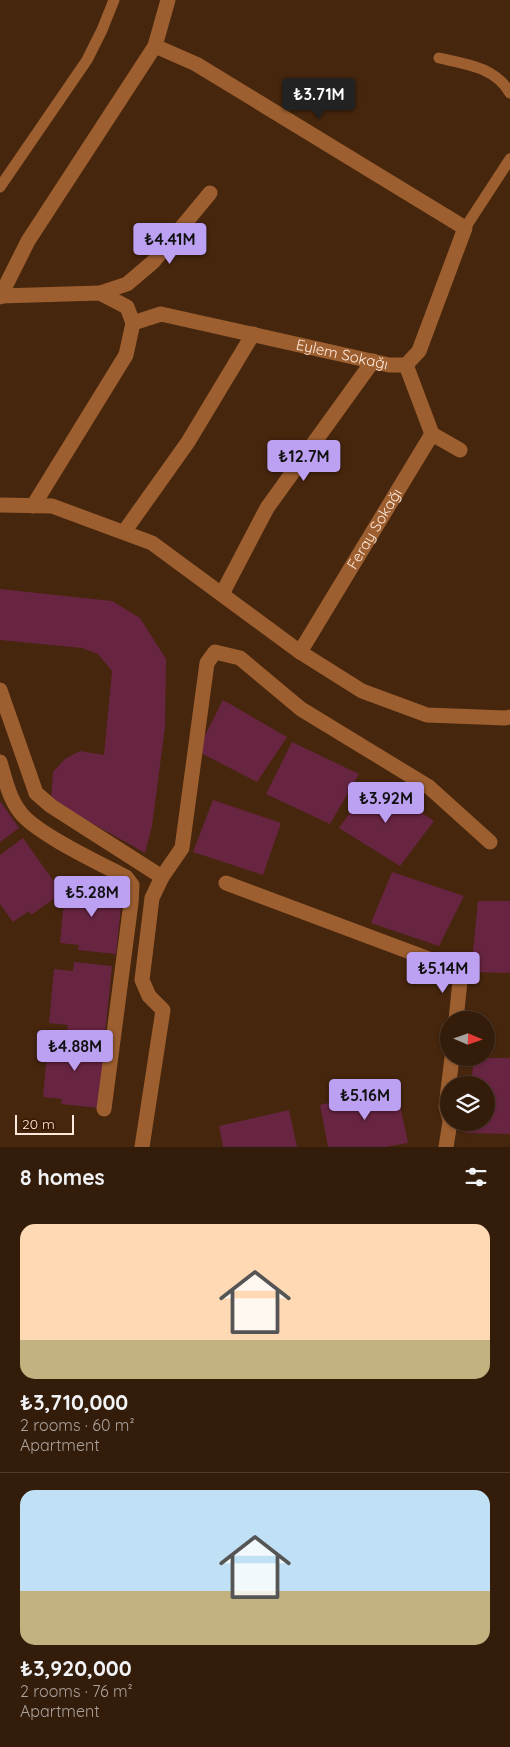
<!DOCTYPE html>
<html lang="en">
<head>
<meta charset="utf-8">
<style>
  :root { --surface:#341c0a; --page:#3c2513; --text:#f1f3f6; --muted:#a9a19c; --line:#4e3a2b; --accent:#bca0f2 }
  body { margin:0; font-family:Quicksand,sans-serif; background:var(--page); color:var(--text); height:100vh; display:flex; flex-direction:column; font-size:19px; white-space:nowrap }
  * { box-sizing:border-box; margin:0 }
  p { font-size:16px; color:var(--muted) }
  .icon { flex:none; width:28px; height:28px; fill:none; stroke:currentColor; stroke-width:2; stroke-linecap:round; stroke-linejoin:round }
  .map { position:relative; height:1147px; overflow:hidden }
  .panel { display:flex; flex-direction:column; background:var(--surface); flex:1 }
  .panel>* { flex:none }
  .needle { width:32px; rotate:92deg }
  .buttons { position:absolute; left:440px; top:1011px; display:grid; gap:10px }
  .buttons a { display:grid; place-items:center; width:55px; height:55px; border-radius:50%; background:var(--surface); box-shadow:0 1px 4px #0004,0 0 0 1px var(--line); font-size:25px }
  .scale { position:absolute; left:15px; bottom:12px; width:59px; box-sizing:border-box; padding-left:5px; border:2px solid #fee8da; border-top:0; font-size:14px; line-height:18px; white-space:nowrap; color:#fee8da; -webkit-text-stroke:4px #3b1c03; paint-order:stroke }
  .price { position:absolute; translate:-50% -42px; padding:0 11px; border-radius:5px; background:var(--accent); color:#111; font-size:16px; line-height:32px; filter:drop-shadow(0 1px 2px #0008) }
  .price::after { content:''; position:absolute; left:50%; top:30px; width:15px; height:11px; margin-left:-8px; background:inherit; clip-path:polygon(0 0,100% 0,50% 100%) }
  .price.on { background:#222; color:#fff }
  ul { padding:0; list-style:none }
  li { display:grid; align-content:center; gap:10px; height:265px; padding:0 20px }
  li+li { border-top:1px solid var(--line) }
  li span { display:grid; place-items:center; height:155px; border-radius:15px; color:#555 }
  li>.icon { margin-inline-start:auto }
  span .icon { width:90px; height:90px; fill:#fffc; stroke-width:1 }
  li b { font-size:21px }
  h2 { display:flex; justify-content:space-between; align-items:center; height:60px; padding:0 20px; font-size:21px }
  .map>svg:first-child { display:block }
</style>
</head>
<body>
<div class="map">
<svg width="510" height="1147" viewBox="0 0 510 1147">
  <rect width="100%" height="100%" fill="#46260d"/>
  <path fill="#682542" d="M 0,589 L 112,601 L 140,618 L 166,659 L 165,727 L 152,826 L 145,853 L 51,800 L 53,772 L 65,759 L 80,751 L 104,755 L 112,671 L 98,654 L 82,648 L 0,640 Z
    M 223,700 L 287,737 L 257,782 L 197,751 Z
    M 292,742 L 359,774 L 330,824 L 266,794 Z
    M 373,781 L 434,821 L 400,866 L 339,828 Z
    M 213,800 L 281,823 L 263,875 L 193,852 Z
    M 0,801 L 19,828 L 0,842 Z
    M 23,838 L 62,893 L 31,915 L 29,911 L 13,922 L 0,904 L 0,855 Z
    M 392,872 L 464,896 L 439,946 L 371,923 Z
    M 85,883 L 123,887 L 116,954 L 78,950 L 79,945 L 60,943 L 65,890 L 84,891 Z
    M 478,901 L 510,901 L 510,973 L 471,972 Z
    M 74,962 L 112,966 L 105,1034 L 67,1030 L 68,1025 L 49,1023 L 54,969 L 73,971 Z
    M 68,1037 L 106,1041 L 99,1108 L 61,1104 L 62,1099 L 43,1097 L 48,1043 L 67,1045 Z
    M 474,1058 L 510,1058 L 510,1134 L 465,1133 L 466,1122 L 486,1122 L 486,1085 L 471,1085 Z
    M 396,1086 L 408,1143 L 385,1147 L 328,1147 L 320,1105 Z
    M 289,1110 L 297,1147 L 223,1147 L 219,1126 Z"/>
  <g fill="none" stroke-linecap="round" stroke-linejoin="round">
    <path stroke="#9d5f30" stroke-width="11" d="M 439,58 C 466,64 495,67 510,93
      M 0,187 L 87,60 L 102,30 L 114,0
      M 465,228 L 510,159"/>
    <g stroke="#9d5f30" stroke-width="15">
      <path d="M 100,293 L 127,284 L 153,262 L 210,193"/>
      <path d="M 0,296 L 100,293 L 127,307 L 133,323 L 126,355 L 33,506"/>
      <path d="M 0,297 L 28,241 L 155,46 L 168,0"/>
      <path id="s1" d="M 133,323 L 161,314 L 389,365 L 406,365 L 419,351 L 465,228 L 196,64 L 155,46"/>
      <path d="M 406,365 L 432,434"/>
      <path d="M 0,505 L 52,506 L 152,543 L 300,652 L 362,691 L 427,715 L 505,718 L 510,717"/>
      <path d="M 124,532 L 188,442 L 253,334"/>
      <path d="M 222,594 L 267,508 L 373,361"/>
      <path id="s2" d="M 300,652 L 432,434 L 460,450"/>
      <path d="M 0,690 L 36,793 L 51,806 L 162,877"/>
      <path d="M 0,762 C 5,779 9,798 20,812 C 35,833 101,864 126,877 L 132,885 L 131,903 L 104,1109"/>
      <path d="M 226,883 L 461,971 L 456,1020"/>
      <path d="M 449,1117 L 446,1106 L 452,1058"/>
      <path d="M 142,1147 L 163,1010 L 149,996 L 142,980 L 152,898 L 162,877 L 182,848 L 207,663 L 215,652 L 240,658 L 301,709 L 429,787 L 490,842"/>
      <path d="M 446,1147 L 450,1122"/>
    </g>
  </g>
  <g text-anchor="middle" stroke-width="4.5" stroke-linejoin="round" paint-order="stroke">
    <g font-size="15" fill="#fee8da" stroke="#3b1c03">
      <text dy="5" stroke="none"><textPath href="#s1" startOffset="215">Eylem Sokağı</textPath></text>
      <text dy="5" stroke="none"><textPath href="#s2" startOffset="144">Feray Sokağı</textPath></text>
    </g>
  </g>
</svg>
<div class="buttons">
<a><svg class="needle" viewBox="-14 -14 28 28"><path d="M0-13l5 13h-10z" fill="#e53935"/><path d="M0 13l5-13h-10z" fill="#a9a19c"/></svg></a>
<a><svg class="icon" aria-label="layers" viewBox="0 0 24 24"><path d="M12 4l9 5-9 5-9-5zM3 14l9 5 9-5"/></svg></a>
</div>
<div class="scale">20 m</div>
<b class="price on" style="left:319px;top:120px">₺3.71M</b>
<b class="price" style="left:170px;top:265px">₺4.41M</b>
<b class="price" style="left:304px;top:482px">₺12.7M</b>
<b class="price" style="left:386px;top:824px">₺3.92M</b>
<b class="price" style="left:92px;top:918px">₺5.28M</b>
<b class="price" style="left:443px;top:994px">₺5.14M</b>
<b class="price" style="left:75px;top:1072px">₺4.88M</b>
<b class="price" style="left:365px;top:1121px">₺5.16M</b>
</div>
<section class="panel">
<h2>8 homes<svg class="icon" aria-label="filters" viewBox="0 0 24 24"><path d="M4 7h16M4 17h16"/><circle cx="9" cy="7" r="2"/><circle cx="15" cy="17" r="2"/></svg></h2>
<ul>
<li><span style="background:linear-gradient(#ffd9b3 75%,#c2b280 0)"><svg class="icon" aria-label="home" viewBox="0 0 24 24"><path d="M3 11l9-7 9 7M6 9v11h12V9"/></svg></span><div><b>₺3,710,000</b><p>2 rooms · 60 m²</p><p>Apartment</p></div></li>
<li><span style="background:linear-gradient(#bfe0f5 65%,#c2b280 0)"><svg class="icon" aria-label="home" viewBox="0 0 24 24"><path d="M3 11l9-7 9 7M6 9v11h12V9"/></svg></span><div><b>₺3,920,000</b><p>2 rooms · 76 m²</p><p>Apartment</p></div></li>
</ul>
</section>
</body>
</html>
